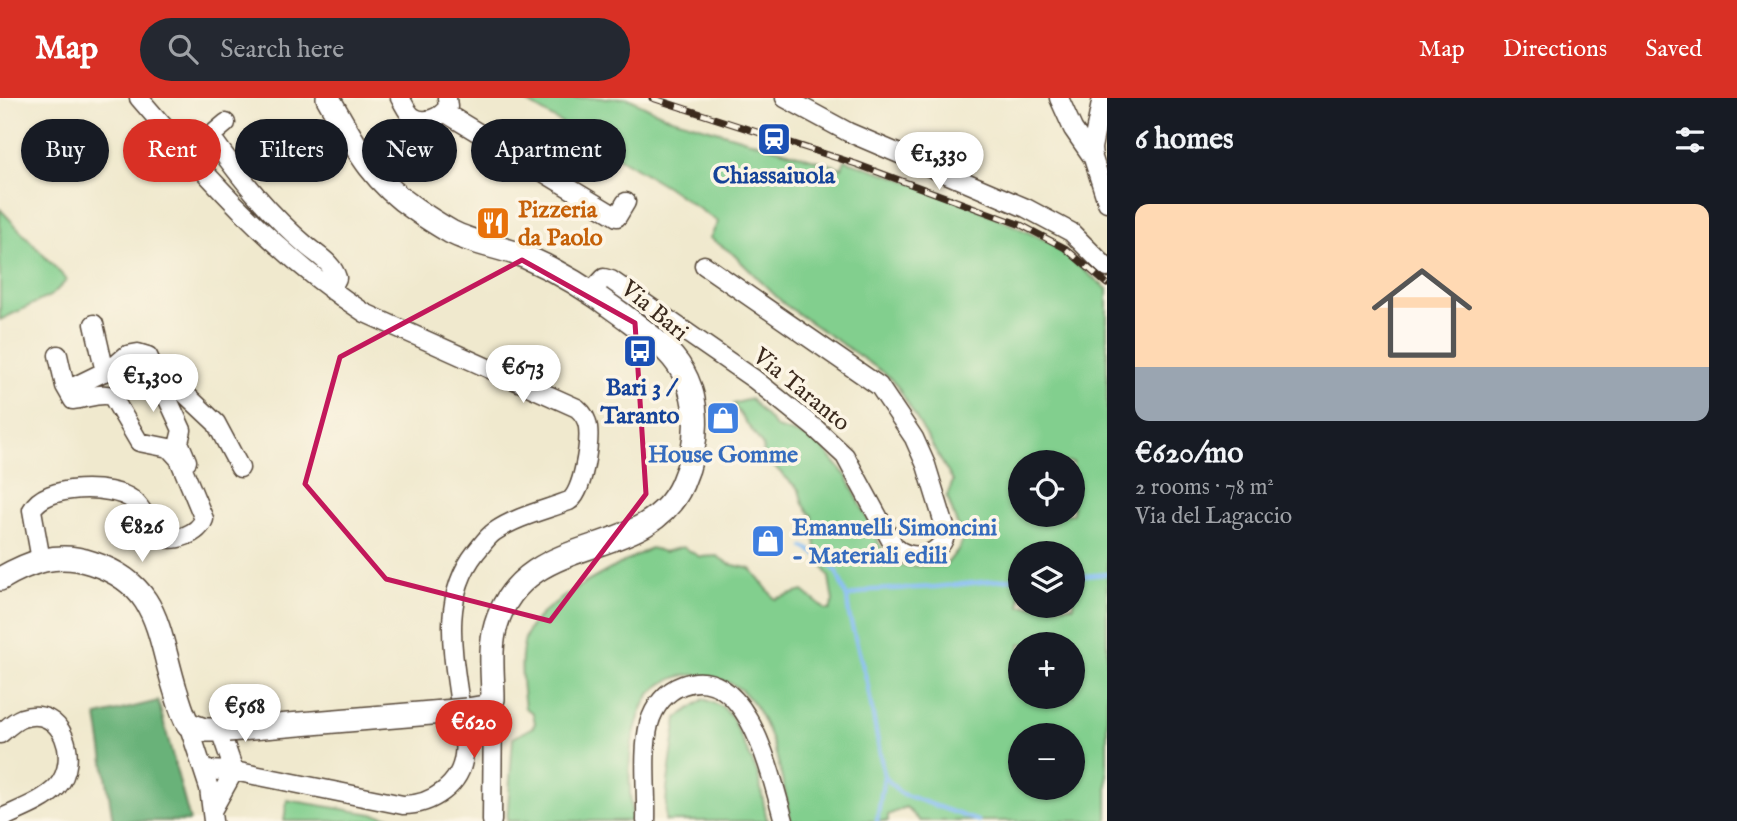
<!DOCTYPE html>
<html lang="en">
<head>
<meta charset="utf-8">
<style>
  :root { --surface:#171b24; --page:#242831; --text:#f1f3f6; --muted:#9ea1a6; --accent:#d93025 }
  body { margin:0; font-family:"IM FELL English",serif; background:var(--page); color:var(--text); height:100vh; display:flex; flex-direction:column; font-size:26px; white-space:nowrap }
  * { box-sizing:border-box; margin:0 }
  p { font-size:23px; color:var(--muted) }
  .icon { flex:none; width:38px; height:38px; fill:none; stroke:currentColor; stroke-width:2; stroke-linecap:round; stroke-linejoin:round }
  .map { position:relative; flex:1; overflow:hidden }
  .drawer { display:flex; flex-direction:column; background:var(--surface); width:630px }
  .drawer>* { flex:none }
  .top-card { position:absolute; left:21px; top:21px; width:665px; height:63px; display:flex; gap:14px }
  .controls { position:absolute; left:1008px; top:352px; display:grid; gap:14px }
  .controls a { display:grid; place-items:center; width:77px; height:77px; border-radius:50%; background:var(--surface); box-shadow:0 2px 5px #0004; font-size:35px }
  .price { position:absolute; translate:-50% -60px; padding:0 16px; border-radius:24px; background:#fff; color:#222; font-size:23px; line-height:46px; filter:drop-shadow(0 2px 4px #0008) }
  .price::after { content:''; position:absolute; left:50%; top:42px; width:21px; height:16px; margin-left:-10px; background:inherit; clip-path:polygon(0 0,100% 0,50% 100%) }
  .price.current { background:var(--accent); color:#fff }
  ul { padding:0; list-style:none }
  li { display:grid; align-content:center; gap:14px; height:371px; padding:0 28px }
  li span { display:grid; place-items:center; height:217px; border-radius:14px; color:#555 }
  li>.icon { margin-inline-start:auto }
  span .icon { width:126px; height:126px; fill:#fffc; stroke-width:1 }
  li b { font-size:30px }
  h2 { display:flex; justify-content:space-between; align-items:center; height:84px; padding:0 28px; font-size:30px }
  .chip { padding:0 24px; border-radius:32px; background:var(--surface); box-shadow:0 2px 5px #0004; font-size:24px; line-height:63px }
  .chip.current { background:var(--accent); color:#fff }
  header { display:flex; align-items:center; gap:42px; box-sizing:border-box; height:98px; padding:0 35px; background:var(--accent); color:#fff }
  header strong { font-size:33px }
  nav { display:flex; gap:38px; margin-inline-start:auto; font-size:24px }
  .search { width:490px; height:63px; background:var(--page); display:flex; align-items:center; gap:18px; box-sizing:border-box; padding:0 24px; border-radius:38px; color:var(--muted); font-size:26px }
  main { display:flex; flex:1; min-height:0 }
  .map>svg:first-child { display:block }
</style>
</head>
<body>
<header>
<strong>Map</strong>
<div class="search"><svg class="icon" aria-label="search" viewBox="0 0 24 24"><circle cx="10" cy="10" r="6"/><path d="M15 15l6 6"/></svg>Search here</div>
<nav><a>Map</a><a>Directions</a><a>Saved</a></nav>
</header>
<main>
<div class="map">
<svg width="1107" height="723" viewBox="0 0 1107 723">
  <rect width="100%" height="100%" fill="#fcf5e5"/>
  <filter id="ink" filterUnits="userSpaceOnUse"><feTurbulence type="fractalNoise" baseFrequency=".0143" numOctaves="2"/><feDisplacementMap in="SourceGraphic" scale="14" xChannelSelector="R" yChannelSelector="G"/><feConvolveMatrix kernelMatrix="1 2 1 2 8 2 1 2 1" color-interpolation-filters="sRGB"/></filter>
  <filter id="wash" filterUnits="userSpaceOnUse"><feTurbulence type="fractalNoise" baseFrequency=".00686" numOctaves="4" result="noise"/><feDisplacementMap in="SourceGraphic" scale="28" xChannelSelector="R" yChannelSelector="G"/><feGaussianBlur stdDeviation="1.57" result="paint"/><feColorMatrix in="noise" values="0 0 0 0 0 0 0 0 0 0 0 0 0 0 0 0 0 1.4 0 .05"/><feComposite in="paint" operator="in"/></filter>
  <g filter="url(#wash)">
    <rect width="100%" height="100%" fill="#f0e9ce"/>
    <path fill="#82cf8e" stroke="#5e7c56" stroke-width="2" fill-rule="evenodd" d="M 520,0 L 628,0 L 665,18 L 842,70 L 845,62 L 946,96 L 1049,144 L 1107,191 L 1107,723 L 920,723 L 906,709 L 888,717 L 888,723 L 791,723 C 783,686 777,644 757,611 C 744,590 730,582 706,578 C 687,574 666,580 652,594 C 641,604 631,644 630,659 C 628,680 631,702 632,723 L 507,723 L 513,640 L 533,629 L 535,625 L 533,615 L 525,610 C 522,587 518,557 527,535 C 541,503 621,466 651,450 L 664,454 L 683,449 L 700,459 L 717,458 L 729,466 L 751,471 L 775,501 L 803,493 L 826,512 L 830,512 L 833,503 L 829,479 L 817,457 L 812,418 L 803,406 L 799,392 L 777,371 L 765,364 L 763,348 L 733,306 L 750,301 L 777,330 L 810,340 L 822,349 L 847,379 L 886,459 L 897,468 L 945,468 L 960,449 L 962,440 L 947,398 L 953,383 L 898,289 L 887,277 L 784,206 L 732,155 L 710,140 L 718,124 L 666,88 ZM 1020,364 L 1073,364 L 1073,416 L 1020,416 ZM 1020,455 L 1073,455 L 1073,508 L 1020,508 ZM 1020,546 L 1073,546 L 1073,598 L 1020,598 ZM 1020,637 L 1073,637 L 1073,690 L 1020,690 Z
      M 0,111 L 67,182 L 52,197 L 0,222 Z
      M 704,601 L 723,609 L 732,620 L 758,676 L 767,723 L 665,723 L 667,691 L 677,620 Z
      M 287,702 L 410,722 L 410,723 L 284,723 Z"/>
    <path fill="#69b279" stroke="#526e4c" stroke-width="2" d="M 158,603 L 190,723 L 113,723 L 97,618 Z"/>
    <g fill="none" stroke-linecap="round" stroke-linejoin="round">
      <path stroke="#82bbf3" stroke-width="4.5" d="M 804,449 L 823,460 L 836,473 L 847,499 L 849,517 L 867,584 L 884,678 L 877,723
        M 1073,479 L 1107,476
        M 847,499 L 871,492 L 935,489 L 1020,480
        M 884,678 L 900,695 L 978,723"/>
    </g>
  </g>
  <g filter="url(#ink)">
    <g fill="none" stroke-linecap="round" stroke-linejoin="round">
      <g stroke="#564738" stroke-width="21">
        <path id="minor" d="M 139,0 C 207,79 277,158 365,215 L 577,310 C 583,315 587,321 588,329 C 590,345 583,395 569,403 C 545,412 515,419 494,434 C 487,439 482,447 476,454 C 439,501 454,560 461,614 C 462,628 466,643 464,657 C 461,687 432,707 403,707 L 234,673 L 204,672
          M 400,0 C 404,6 407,15 413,19 C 425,27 441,19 448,9 L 447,0
          M 785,0 L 848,34 L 1026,110 L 1071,134 L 1107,170
          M 1059,0 L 1073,31 L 1093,60
          M 1102,0 L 1092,50 L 1093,60 L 1107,104
          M 444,14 L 617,119 L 626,104
          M 226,25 L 213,36 L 212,40 C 242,82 268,115 308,149 C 319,158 333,166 337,180 L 331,192
          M 591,194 L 604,180 L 611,182 L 754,281 L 816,331 L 845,358 L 894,448 C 910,465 944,459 946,432 L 926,367 L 914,340 L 879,288 L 704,167
          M 94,226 L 105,274
          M 158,275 L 181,292 L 216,325 L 240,370
          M 69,291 L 112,270 L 127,257 L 138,255 L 148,258 L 182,332 L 179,344 L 187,363
          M 41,462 L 32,412 C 44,386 112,386 133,402 C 152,417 150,451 185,438 C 193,435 201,429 204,421 L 179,361 L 169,350 L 139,344 L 112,298 C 99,294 87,301 73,302 L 65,288 L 58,257
          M 188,626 L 209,690 L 213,723
          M 0,636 C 7,630 14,623 22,620 C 63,606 81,662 57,689 C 43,704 18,712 0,721
          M 213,711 L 234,673 L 220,632
          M 492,723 L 493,601
          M 646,723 C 647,692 642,656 649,626 C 654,608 666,593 683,587 C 748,563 772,682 784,723"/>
      </g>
      <g stroke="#564738" stroke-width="26">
        <path id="tertiary" d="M 328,0 C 354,45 370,81 415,111 C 426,119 439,127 451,134 C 474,146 502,149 526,159 C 560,174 592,194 621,216 C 637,228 653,239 667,253 C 703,289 701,342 682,386 C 647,466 525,430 496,527 C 489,551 493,577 493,601 L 485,609 L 467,612
          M 0,481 C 29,464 58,453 92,465 C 159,487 157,532 175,591 C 179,603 182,616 188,626 L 204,632 L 228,632"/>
      </g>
      <use href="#minor" stroke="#fff" stroke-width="18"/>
      <use href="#tertiary" stroke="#fff" stroke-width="23"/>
      <g stroke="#3b2a1e" stroke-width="7">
        <path id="rail" d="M 652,0 L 856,66 L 1021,127 L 1065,150 L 1107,186"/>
      </g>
      <use href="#rail" stroke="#fcf5e5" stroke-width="4.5" stroke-dasharray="13" stroke-linecap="butt"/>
      <g stroke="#564738" stroke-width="26" stroke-linecap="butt">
        <path id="tertiary-bridge" d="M 228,632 L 467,612"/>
      </g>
      <use href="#tertiary-bridge" stroke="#fff" stroke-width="23"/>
    </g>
  </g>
  <path fill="none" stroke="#c2185b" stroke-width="5" stroke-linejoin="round" d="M 522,162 L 635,225 L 646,396 L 550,523 L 386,481 L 305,386 L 340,259 Z"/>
  <defs>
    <g id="station-square" transform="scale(1.75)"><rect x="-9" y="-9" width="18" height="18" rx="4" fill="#1a4fb4" stroke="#fcf5e5"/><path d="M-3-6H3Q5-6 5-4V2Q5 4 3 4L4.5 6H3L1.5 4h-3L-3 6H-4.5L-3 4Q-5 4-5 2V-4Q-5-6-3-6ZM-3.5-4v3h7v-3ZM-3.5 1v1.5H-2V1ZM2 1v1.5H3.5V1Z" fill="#fff"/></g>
    <g id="restaurant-square" transform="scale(1.75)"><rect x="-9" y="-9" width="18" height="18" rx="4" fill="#e8710a" stroke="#fcf5e5"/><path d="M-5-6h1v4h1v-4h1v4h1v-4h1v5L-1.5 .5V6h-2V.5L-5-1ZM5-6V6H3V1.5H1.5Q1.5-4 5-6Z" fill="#fff"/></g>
    <g id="bus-square" transform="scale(1.75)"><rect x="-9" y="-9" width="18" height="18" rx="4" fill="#1a4fb4" stroke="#fcf5e5"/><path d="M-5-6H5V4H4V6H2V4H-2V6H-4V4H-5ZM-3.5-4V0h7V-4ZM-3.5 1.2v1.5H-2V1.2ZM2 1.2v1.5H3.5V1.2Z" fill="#fff"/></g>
    <g id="shop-square" transform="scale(1.75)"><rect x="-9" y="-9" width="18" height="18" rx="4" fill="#3f7fe0" stroke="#fcf5e5"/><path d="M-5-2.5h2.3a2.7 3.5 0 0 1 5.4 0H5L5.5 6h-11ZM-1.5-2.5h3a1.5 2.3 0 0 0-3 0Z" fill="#fff"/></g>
  </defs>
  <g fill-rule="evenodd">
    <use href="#station-square" x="774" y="41"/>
    <use href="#restaurant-square" x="493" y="125"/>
    <use href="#bus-square" x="640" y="253"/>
    <use href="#shop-square" x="723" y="320"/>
    <use href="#shop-square" x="768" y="443"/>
  </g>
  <g text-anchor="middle" stroke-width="7" stroke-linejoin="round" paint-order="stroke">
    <g font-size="24" font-weight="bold" fill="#164399" stroke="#fcf5e5">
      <text x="774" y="85">Chiassaiuola</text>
      <text x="640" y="297">Bari 3 /<tspan x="640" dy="28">Taranto</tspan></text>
    </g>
    <g font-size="24" font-weight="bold" fill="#c56008" stroke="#fcf5e5" text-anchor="start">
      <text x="518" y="119">Pizzeria<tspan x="518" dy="28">da Paolo</tspan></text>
    </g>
    <g font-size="24" fill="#3b2a1e" stroke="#fcf5e5">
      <text transform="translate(655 212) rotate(40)" y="8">Via Bari</text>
      <text transform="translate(802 291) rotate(39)" y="8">Via Taranto</text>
    </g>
    <g font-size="24" font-weight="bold" fill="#366cbe" stroke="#fcf5e5">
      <text x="723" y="364">House Gomme</text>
      <text x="792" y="437" text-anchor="start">Emanuelli Simoncini<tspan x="792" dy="28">- Materiali edili</tspan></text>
    </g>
  </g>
</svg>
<div class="controls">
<a><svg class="icon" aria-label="locate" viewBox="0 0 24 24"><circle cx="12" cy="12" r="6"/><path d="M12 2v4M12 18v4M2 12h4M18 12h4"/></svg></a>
<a><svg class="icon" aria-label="layers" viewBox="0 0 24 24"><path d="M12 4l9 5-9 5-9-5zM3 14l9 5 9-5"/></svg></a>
<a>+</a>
<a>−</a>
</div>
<b class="price" style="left:939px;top:94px">€1,330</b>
<b class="price" style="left:523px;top:307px">€673</b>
<b class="price" style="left:153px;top:316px">€1,300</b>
<b class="price" style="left:142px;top:466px">€826</b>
<b class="price" style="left:245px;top:646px">€568</b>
<b class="price current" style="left:474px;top:662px">€620</b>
<div class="top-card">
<a class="chip">Buy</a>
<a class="chip current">Rent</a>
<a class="chip">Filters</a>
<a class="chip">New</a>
<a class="chip">Apartment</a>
</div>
</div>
<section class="drawer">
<h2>6 homes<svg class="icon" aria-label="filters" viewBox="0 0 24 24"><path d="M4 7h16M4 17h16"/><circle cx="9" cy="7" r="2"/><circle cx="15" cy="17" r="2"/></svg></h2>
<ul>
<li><span style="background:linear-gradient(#ffd9b3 75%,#9aa5b1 0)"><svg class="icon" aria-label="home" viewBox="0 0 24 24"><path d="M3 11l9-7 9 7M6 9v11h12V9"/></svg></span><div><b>€620/mo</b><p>2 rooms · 78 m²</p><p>Via del Lagaccio</p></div></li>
</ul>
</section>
</main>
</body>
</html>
